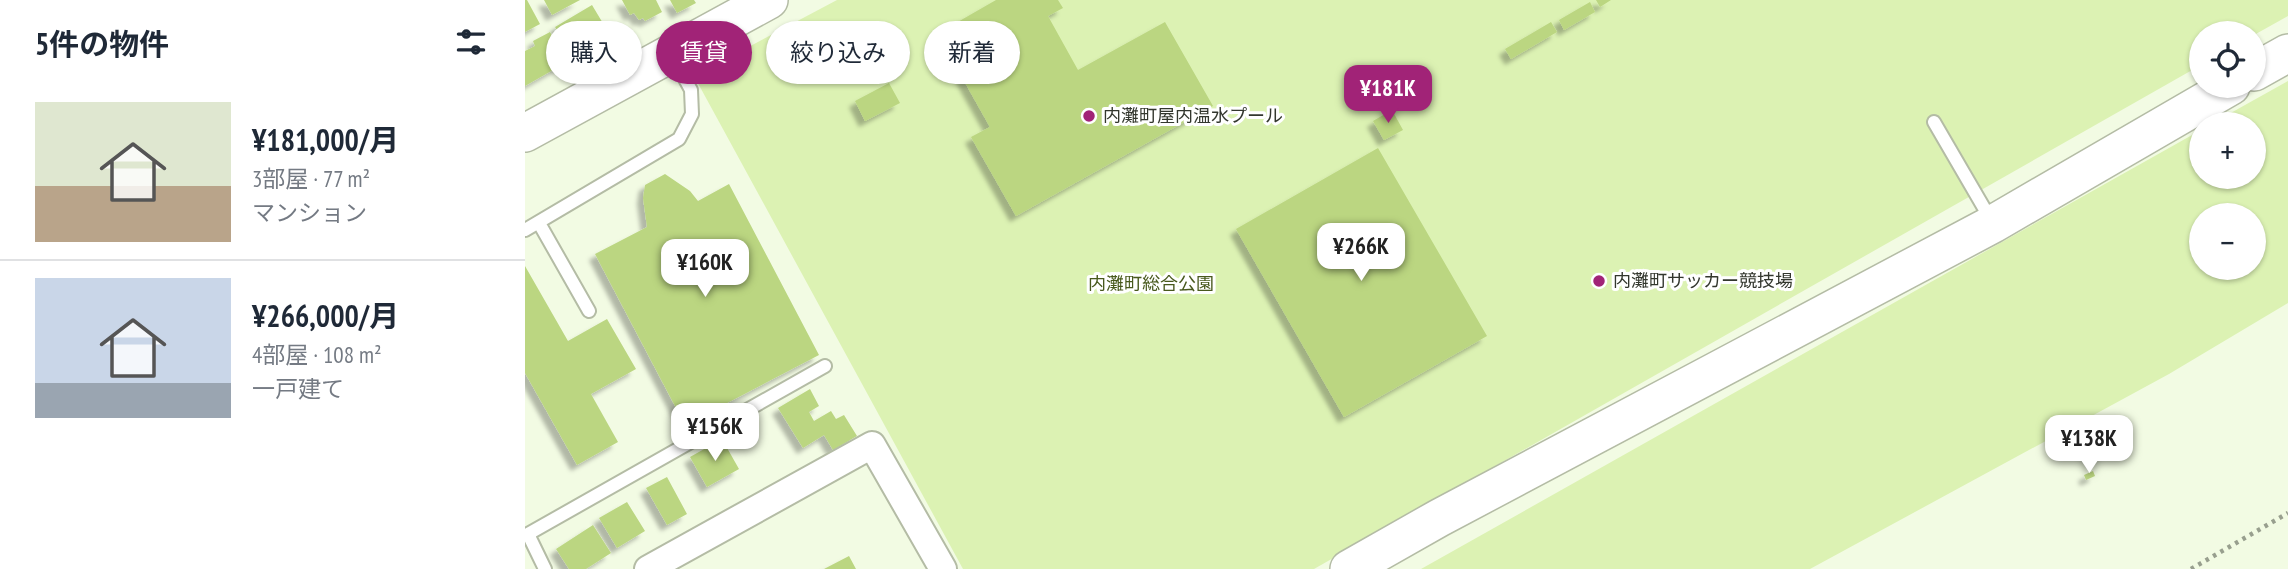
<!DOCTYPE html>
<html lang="ja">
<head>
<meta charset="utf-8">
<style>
  :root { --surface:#fff; --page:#f2f2f3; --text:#1f2937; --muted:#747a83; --line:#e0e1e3; --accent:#a12377 }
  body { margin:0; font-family:"PT Sans Narrow","Noto Sans JP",sans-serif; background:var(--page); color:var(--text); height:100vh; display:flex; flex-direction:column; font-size:26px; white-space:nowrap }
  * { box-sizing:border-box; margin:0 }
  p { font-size:23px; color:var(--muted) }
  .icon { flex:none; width:38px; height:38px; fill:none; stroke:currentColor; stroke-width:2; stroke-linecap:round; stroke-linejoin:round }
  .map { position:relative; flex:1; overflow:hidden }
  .panel { display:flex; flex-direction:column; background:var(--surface); width:525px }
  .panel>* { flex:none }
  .banner { position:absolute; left:21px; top:21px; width:665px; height:63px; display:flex; gap:14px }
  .controls { position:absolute; left:1664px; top:21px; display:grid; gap:14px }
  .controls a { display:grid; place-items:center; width:77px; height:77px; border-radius:50%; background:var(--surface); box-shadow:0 2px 5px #0004; font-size:35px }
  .price { position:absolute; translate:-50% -60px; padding:0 16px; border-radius:14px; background:#fff; color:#222; font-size:23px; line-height:46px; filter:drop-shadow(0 2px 4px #0008) }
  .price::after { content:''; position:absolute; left:50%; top:42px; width:21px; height:16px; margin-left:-10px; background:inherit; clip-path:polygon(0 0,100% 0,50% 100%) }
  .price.current { background:var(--accent); color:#fff }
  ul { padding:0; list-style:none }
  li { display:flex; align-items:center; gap:21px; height:175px; padding:0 35px }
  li+li { border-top:2px solid var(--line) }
  li span { display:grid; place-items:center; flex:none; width:196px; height:140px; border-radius:0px; color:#555 }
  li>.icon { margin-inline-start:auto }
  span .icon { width:84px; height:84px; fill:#fffc; stroke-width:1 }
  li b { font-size:30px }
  h2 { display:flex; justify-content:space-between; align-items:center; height:84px; padding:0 35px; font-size:30px }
  .tag { padding:0 24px; border-radius:32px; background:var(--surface); box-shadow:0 2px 5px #0004; font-size:24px; line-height:63px }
  .tag.current { background:var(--accent); color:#fff }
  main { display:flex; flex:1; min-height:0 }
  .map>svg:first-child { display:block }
</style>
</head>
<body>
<main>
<section class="panel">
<h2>5件の物件<svg class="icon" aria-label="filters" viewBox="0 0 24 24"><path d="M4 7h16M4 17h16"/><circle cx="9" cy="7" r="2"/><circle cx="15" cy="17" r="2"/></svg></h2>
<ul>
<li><span style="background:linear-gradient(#dfe7d0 60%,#b9a48a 0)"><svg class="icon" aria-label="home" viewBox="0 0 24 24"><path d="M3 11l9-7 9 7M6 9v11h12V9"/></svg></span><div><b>¥181,000/月</b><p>3部屋 · 77 m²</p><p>マンション</p></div></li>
<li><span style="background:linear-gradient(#c9d6e8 75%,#9aa5b1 0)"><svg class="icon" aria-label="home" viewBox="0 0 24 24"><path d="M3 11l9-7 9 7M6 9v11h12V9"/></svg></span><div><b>¥266,000/月</b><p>4部屋 · 108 m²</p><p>一戸建て</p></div></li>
</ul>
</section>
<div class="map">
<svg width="1763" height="569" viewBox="0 0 1763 569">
  <defs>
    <filter id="shadow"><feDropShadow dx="-6" dy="6" stdDeviation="2" flood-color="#0004"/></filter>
  </defs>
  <rect width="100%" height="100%" fill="#f2fbe3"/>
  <path fill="#dcf2b3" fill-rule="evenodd" d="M 312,0 L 1763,0 L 1763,16 L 1729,35 L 1729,33 L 1676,33 L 1676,65 L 789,569 L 438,569 L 169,76 Z
    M 1763,81 L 1763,303 L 1644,374 L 1285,569 L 896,569 L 1676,130 L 1676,177 L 1729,177 L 1729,124 L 1686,124 ZM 1729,215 L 1729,268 L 1676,268 L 1676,215 Z"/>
  <path fill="#bbd681" filter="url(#shadow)" d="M 0,0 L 2,0 L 15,24 L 0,32 Z
    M 19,0 L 55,0 L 27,15 Z
    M 97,0 L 131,0 L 137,12 L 120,21 L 118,18 L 114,20 L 109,13 L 105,15 Z
    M 145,0 L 169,0 L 171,3 L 152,13 Z
    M 471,0 L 533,0 L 538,8 L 523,16 L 553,70 L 640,22 L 688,106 L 491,216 L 446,137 L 465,127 L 429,63 L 448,52 L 431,23 Z
    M 1071,0 L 1086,0 L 1075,7 Z
    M 1065,2 L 1070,12 L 1039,30 L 1034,20 Z
    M 67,5 L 79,25 L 59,37 L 67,50 L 50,60 L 30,27 Z
    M 1026,22 L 1032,32 L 986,59 L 980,49 Z
    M 25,32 L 42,62 L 0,86 L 0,51 L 10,46 L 8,41 Z
    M 364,83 L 375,103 L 340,121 L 330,101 Z
    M 867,110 L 878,130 L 859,140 L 848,121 Z
    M 853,148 L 962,336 L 819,417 L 711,229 Z
    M 140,174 L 165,191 L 173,201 L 204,184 L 294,355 L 160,425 L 70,254 L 122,227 L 118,198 L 120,185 Z
    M 0,266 L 43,341 L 82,319 L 111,369 L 66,394 L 93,442 L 52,465 L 0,373 Z
    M 285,389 L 294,406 L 284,412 L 289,421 L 306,411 L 311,419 L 319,415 L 332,436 L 308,450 L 299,435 L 278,448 L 253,408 Z
    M 197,439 L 214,469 L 182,487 L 165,457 Z
    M 1568,471 L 1570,476 L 1561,480 L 1559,475 Z
    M 142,477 L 162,514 L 142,525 L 121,488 Z
    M 102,502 L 120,531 L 92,548 L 74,518 Z
    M 68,525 L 86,553 L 61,569 L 44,569 L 31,549 Z
    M 324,556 L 331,569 L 299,569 Z"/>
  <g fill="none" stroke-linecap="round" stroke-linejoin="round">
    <g stroke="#b4bca5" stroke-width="16">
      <path id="lane" d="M 1409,122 L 1466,220
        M 14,223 L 64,311
        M 0,230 L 154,139 L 167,114 L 166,90 L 148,57
        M 20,569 L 3,534 L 300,366"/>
    </g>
    <g stroke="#b4bca5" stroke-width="30">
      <path id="street" d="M 123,569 L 347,445 L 418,569"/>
    </g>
    <g stroke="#b4bca5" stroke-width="40">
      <path id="secondary" d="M 1729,72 L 1763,53
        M 0,133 L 244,0
        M 824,569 L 914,518 L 1468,224 L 1706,86"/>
    </g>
    <path stroke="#989f8e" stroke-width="4.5" stroke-dasharray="3.5 5" stroke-linecap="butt" d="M 1666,569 L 1763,513"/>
    <use href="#lane" stroke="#fff" stroke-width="12"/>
    <use href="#street" stroke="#fff" stroke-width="26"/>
    <use href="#secondary" stroke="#fff" stroke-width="37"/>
  </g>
  <g fill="#a12377" stroke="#fff" stroke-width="2.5">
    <circle cx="564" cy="116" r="7"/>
    <circle cx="1074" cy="281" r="7"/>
  </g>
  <g text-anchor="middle" stroke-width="6" stroke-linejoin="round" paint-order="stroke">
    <g font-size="18" fill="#33372e" stroke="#fff" text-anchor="start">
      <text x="578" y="122">内灘町屋内温水プール</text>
      <text x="1088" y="287">内灘町サッカー競技場</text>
    </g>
    <g font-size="18" fill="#48591d" stroke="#fff">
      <text x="626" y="290">内灘町総合公園</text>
    </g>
  </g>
</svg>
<div class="controls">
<a><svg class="icon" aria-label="locate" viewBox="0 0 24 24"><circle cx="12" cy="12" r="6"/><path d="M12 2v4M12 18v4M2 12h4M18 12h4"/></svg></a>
<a>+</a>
<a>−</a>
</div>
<b class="price current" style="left:863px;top:125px">¥181K</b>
<b class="price" style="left:836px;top:283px">¥266K</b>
<b class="price" style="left:180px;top:299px">¥160K</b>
<b class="price" style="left:190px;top:463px">¥156K</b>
<b class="price" style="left:1564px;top:475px">¥138K</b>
<div class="banner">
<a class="tag">購入</a>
<a class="tag current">賃貸</a>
<a class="tag">絞り込み</a>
<a class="tag">新着</a>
</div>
</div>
</main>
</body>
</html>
